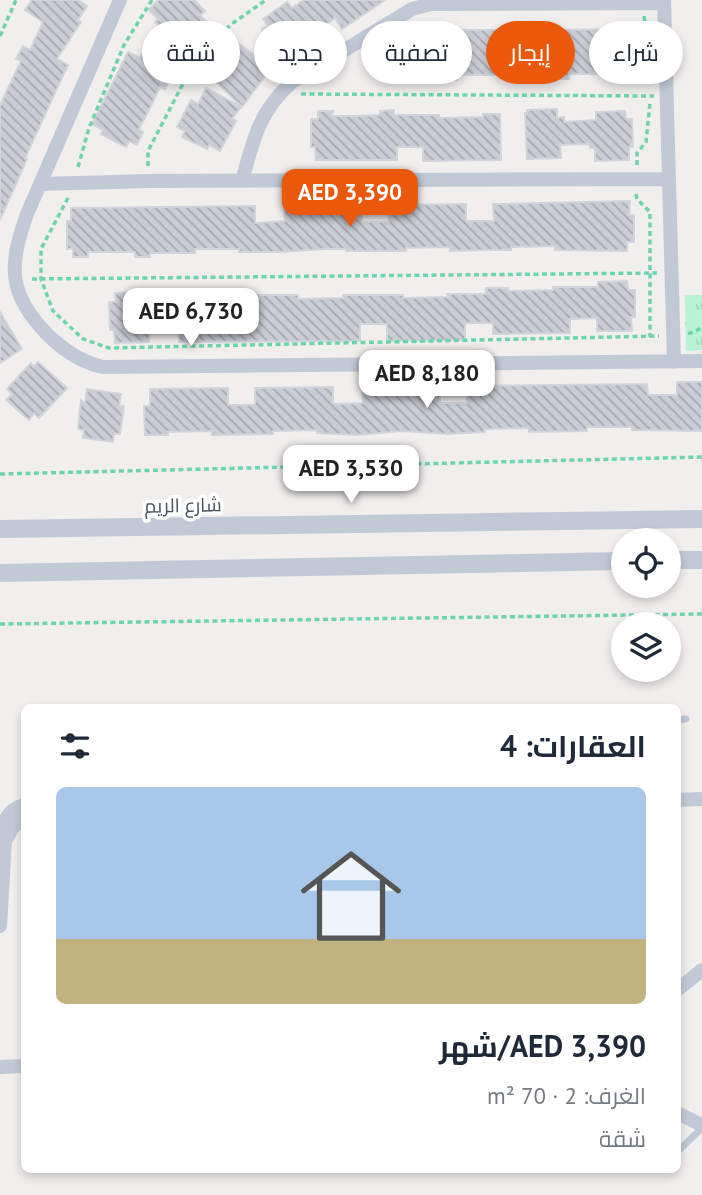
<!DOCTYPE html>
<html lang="ar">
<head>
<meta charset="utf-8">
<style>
  :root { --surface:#fff; --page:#f6f6f7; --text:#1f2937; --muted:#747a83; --accent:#ea580c }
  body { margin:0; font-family:"PT Sans",Cairo,sans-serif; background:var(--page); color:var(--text); direction:rtl; height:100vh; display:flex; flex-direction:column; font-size:26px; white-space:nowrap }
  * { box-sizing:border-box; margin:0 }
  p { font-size:23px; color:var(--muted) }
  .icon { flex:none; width:38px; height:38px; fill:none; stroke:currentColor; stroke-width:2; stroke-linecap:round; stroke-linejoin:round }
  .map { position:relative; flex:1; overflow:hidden; direction:ltr }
  .details { position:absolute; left:21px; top:704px; width:660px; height:469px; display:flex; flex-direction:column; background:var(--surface); border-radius:10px; box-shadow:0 4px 10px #0003; direction:rtl }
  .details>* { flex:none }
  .banner { position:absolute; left:21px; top:21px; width:662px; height:63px; direction:rtl; display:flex; gap:14px }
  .controls { position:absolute; left:611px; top:528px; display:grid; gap:14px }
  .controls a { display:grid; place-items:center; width:70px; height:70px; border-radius:50%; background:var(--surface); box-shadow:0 4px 10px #0003; font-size:35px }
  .price { position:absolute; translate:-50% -60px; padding:0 16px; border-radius:14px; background:#fff; color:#222; font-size:23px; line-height:46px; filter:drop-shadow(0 2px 4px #0008) }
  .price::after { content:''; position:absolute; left:50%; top:42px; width:21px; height:16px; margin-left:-10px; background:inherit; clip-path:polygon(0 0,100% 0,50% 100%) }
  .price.selected { background:var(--accent); color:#fff }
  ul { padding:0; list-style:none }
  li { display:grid; align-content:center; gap:14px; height:371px; padding:0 35px }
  li span { display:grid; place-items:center; height:217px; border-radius:10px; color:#555 }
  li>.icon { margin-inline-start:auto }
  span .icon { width:126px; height:126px; fill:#fffc; stroke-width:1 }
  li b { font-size:30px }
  h2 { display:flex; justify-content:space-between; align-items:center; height:84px; padding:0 35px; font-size:30px }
  .chip { padding:0 24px; border-radius:32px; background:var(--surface); box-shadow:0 4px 10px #0003; font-size:24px; line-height:63px }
  .chip.selected { background:var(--accent); color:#fff }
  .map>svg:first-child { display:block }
</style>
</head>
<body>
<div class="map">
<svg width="702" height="1195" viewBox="0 0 702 1195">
  <defs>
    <pattern id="park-tufts" width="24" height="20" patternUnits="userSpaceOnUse" patternTransform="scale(1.75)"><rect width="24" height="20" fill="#b8f4d4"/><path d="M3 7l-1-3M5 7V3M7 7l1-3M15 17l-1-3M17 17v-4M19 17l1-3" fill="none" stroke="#a0d3b8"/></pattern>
    <pattern id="building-back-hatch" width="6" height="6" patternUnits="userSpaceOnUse" patternTransform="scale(1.75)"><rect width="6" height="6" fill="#cacdd4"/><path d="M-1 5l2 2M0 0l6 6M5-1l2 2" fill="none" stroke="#a6a9af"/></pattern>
  </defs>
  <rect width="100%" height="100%" fill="#f1eeee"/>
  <path fill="url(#park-tufts)" d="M 685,295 L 702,295 L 702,350 L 686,351 Z"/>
  <path fill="url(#building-back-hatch)" stroke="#d2d4db" stroke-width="2" d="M 32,0 L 78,0 L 87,6 L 78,20 L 81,22 L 57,59 L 68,65 L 25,158 L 27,159 L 0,220 L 0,105 L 21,61 L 16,59 L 23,46 L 30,50 L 43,22 L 25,10 Z
    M 158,0 L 194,0 L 205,11 L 200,16 L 206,21 L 185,43 L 179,37 L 174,41 L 155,22 L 158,19 L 149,10 Z
    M 304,0 L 385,0 L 342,29 L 335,18 L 313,33 L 318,40 L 290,60 L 284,52 L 281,55 L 262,29 L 268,26 L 263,19 L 287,2 L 292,8 Z
    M 633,29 L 633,43 L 638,43 L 638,70 L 631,70 L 631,79 L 616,79 L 616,74 L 569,74 L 569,79 L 554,79 L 554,70 L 519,71 L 519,79 L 504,79 L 504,75 L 457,75 L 457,80 L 442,80 L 442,71 L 436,71 L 436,44 L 440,44 L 440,30 L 521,30 L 521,44 L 552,43 L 552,30 Z
    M 238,43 L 271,68 L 242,107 L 212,78 L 217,73 L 210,67 L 227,44 L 234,49 Z
    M 128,52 L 140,58 L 142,54 L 167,66 L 164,72 L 171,76 L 165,89 L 160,87 L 150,108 L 139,129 L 143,132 L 137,145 L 129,141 L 126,147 L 101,134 L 103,130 L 92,124 Z
    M 206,88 L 241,107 L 232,119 L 236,121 L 220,151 L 209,145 L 207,149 L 182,137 L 185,131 L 177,127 L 191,100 L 198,104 Z
    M 557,109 L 557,118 L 564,117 L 564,122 L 596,120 L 596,112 L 625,111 L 626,119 L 632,119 L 633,147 L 629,147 L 629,160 L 595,161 L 595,148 L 590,148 L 590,144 L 560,145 L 561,158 L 527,159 L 525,113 L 527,113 L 527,110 Z
    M 394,110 L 394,115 L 439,115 L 439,118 L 483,117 L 483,114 L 500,114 L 501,160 L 423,161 L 423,147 L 397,147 L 397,160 L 316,160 L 315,147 L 311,147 L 311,119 L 318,119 L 318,111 L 333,111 L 332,116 L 356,116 L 380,115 L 380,111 Z
    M 630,201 L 629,215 L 634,215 L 634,242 L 627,242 L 627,251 L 555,250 L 555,246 L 511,247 L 511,250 L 488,250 L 450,251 L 450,247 L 406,248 L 406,251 L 346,251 L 346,249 L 324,249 L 279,252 L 239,252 L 239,249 L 195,249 L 195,253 L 150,253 L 150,257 L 135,257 L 135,252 L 88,252 L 88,257 L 73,257 L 73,249 L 67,249 L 67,221 L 71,221 L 71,208 L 255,206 L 255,223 L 285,221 L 284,206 L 362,205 L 362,222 L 389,222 L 389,205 L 466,204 L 466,221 L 494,221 L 493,204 Z
    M 627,281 L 628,290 L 635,290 L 635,317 L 631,317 L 632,331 L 597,331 L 597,318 L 570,319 L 570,333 L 493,334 L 493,323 L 465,323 L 465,340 L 387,341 L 387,324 L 360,324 L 360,341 L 179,342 L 179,329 L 149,329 L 149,342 L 115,343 L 114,330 L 110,330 L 109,302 L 116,302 L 115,293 L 145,292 L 145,301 L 172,300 L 172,296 L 195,295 L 195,299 L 239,298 L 239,295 L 298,295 L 298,299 L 343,298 L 343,295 L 403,295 L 403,298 L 448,297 L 447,294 L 486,294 L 486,288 L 508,288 L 509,291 L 553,290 L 553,287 L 598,287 L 598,282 Z
    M 0,312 L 22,349 L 0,363 Z
    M 38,362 L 67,388 L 39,418 L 34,413 L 29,420 L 6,400 L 12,394 L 7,389 L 31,363 L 33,367 Z
    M 677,382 L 702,382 L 702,431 L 632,430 L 632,427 L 587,427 L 587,431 L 529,432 L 529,428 L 484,429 L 485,432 L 447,434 L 402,431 L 357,435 L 317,433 L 317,430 L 273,431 L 273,434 L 212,435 L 212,431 L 168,432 L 168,435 L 145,435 L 144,406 L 150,406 L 150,389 L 228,388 L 228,405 L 255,405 L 255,388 L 333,387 L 333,404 L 363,403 L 362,389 L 440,388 L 440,403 L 467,403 L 467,386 L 647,384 L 648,395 L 677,395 Z
    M 87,389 L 121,394 L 119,406 L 124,406 L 120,434 L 114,434 L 113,442 L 83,438 L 84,430 L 78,429 L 81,400 L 85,404 Z"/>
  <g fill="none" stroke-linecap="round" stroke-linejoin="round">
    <path stroke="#6cd5ab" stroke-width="3.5" stroke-dasharray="5 3.5" stroke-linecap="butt" d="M 644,16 L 648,39
      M 0,36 L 16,0
      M 301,94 L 654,96
      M 637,165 L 637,153 L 646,142 L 650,103
      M 148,166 L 148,151 L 199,53 L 233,23 L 266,0
      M 78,167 L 89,128 L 124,45 L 152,0
      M 636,194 L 637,199 L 650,212 L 650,337
      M 68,198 L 41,249 L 41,279 L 53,311 L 83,339 L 109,348 L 659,336
      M 32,279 L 657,273
      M 688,334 L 702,328
      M 0,474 L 702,457
      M 0,624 L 702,614"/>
    <path stroke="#c0c9d5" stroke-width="7" d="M 677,720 L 686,719
      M 677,1152 L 702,1128"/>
    <path stroke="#c0c9d5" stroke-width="14" d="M 120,0 L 27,214 C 9,265 7,293 47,334 C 63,350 80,362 103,367 L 702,361
      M 664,0 L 674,362
      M 242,181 C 253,141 259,111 292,82 L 412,9 L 431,4 L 664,3
      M 40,184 L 149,181 L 669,179
      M 677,800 L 702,799
      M 5,841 L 14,826 L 24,818
      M 0,926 L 5,841 C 0,824 7,810 24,805
      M 677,990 L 702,970
      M 0,1067 L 24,1066
      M 677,1113 L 702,1125"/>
    <path stroke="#c0c9d5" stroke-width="18" d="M 0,529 L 702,519
      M 668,560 L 702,560
      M 0,573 L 623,561"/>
  </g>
  <g text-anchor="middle" stroke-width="7" stroke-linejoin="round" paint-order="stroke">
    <g font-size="19" fill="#45505e" stroke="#fff">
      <text transform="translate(183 505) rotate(-1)" y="7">شارع الريم</text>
    </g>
  </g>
</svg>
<div class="controls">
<a><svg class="icon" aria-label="locate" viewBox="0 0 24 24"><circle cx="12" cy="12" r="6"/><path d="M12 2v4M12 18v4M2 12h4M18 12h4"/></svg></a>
<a><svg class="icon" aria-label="layers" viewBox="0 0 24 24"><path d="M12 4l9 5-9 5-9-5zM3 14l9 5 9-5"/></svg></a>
</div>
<b class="price selected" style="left:350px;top:229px">AED 3,390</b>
<b class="price" style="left:191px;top:348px">AED 6,730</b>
<b class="price" style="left:427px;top:410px">AED 8,180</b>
<b class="price" style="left:351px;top:505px">AED 3,530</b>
<div class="banner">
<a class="chip">شراء</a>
<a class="chip selected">إيجار</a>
<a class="chip">تصفية</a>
<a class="chip">جديد</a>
<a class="chip">شقة</a>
</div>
<section class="details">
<h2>العقارات: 4<svg class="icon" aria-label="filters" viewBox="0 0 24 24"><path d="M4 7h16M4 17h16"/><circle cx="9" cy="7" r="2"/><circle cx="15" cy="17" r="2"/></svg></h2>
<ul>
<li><span style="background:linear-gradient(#a9c7e8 70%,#c2b280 0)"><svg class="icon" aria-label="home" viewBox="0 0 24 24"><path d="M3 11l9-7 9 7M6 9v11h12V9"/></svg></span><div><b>AED 3,390/شهر</b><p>الغرف: 2 · 70 m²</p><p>شقة</p></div></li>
</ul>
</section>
</div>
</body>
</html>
